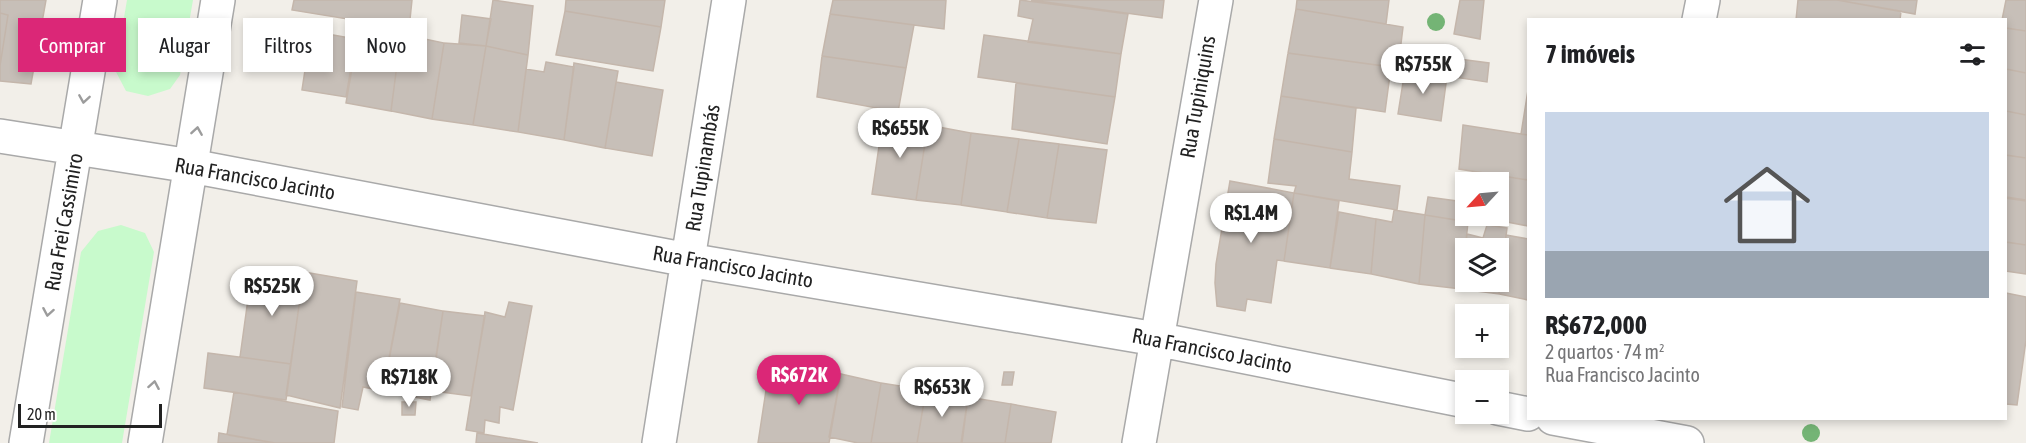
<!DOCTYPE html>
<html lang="pt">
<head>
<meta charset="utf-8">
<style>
  :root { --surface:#fff; --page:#f2f2f2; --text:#202124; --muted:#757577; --line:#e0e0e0; --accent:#db2777 }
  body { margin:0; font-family:"Asap Condensed",sans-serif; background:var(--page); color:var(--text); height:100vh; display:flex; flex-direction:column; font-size:22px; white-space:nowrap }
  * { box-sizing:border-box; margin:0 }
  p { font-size:20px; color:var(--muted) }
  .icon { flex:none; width:33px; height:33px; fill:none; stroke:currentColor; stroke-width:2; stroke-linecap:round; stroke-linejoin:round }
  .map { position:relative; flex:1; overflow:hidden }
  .drawer { position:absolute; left:1527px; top:18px; width:480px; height:402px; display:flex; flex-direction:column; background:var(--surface); border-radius:0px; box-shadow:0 3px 9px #0003 }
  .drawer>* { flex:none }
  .banner { position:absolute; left:18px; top:18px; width:570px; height:54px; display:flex; gap:12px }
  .needle { width:39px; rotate:244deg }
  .buttons { position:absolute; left:1455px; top:172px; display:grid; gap:12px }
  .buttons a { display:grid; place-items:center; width:54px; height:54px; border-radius:0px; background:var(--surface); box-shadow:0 3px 9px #0003; font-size:30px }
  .scale { position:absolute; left:18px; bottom:15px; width:144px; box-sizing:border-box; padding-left:6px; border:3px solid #222; border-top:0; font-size:16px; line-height:21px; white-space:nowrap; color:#222; -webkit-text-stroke:4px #fff; paint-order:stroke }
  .price { position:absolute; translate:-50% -51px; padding:0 14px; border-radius:21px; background:#fff; color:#222; font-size:20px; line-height:39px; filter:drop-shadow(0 2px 3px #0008) }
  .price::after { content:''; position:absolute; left:50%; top:36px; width:18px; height:14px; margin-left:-9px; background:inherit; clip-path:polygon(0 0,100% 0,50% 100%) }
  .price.current { background:var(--accent); color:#fff }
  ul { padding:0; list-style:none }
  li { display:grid; align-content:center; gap:12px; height:318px; padding:0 18px }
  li+li { border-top:2px solid var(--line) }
  li span { display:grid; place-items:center; height:186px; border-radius:0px; color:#555 }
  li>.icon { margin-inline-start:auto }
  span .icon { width:108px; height:108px; fill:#fffc; stroke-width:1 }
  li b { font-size:26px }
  h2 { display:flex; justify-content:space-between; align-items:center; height:72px; padding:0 18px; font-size:26px }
  .tag { padding:0 21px; border-radius:0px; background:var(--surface); box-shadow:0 3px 9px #0003; font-size:21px; line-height:54px }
  .tag.current { background:var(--accent); color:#fff }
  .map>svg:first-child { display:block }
</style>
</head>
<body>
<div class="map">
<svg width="2026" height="443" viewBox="0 0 2026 443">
  <rect width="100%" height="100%" fill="#f2efe9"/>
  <path fill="#c8facc" d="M 127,0 L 193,0 L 180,75 L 170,89 L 148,96 L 126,91 L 115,70 Z
    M 121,225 L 145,233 L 154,252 L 122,443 L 49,443 L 81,252 L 98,231 Z"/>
  <path fill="#c7bfb8" stroke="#c4b6ab" stroke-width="1.5" fill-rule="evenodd" d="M 0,0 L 46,0 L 31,84 L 0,81 L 0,66 L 8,15 L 0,13 Z
    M 294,0 L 412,0 L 409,29 L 292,10 Z
    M 493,0 L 533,6 L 528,55 L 486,46 Z
    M 566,0 L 665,0 L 661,27 L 565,11 Z
    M 833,0 L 946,0 L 944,29 L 830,14 Z
    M 1020,0 L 1128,14 L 1121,54 L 1028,42 L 1033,19 L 1018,16 Z
    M 1031,0 L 1164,0 L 1162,18 Z
    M 1297,0 L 1389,0 L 1386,24 L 1296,9 Z
    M 1460,0 L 1484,0 L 1480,39 L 1454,34 Z
    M 1798,0 L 1837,0 L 1901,11 L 1900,20 L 1796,20 Z
    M 1837,0 L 1917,0 L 1915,14 Z
    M 2006,0 L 2026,0 L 2026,31 L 2006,28 L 2006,20 L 2002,20 Z
    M 1296,9 L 1403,27 L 1398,68 L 1288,53 Z
    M 565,11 L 661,27 L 653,71 L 556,55 Z
    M 0,13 L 8,15 L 0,66 Z
    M 830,14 L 914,25 L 906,68 L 822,56 Z
    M 462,15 L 491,19 L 486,46 L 459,43 Z
    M 359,28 L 401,34 L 391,111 L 346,103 Z
    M 2006,28 L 2026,31 L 2026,73 L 2006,69 Z
    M 311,31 L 356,39 L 346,97 L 302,90 Z
    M 401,34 L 444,43 L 432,119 L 391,111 Z
    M 984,35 L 1121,54 L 1115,97 L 978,77 Z
    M 444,43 L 486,46 L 473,125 L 432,119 Z
    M 486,46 L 528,55 L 518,132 L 473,125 Z
    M 1288,53 L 1391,67 L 1385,112 L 1281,96 Z
    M 822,56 L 906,68 L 898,112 L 817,97 Z
    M 1451,58 L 1489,63 L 1487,82 L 1447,76 Z
    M 546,62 L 574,67 L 564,140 L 518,132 L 526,69 L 544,72 Z
    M 574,63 L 618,71 L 605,148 L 564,140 Z
    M 2006,69 L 2026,73 L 2026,115 L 2006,111 Z
    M 1405,70 L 1447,76 L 1441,121 L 1398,114 Z
    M 616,82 L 663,90 L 652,156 L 605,148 Z
    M 1016,83 L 1115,97 L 1107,144 L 1012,129 Z
    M 1528,90 L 1528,135 L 1521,134 Z
    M 1281,96 L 1356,108 L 1352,152 L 1274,139 Z
    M 2006,111 L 2026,115 L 2026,158 L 2006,155 Z
    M 883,119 L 928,125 L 916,200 L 872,194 Z
    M 928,125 L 971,133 L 961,205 L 916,200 Z
    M 1463,125 L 1528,135 L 1528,180 L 1459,169 Z
    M 971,133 L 1019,139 L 1007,212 L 961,205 Z
    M 1019,139 L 1059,144 L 1047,218 L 1007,212 Z
    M 1274,139 L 1352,152 L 1349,179 L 1400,186 L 1397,210 L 1294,193 L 1296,186 L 1268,183 Z
    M 1059,144 L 1107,150 L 1096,223 L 1047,218 Z
    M 2006,155 L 2026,158 L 2026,201 L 2006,198 Z
    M 1477,172 L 1528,180 L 1528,226 L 1491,219 L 1491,216 L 1498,216 L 1498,183 L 1476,183 Z
    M 1230,181 L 1294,193 L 1284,261 L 1277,260 L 1271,303 L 1247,299 L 1245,311 L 1217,306 L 1215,283 L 1216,264 Z
    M 1294,193 L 1339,201 L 1330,268 L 1284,261 Z
    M 1428,197 L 1464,202 L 1461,221 L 1425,215 Z
    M 2006,197 L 2026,200 L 2026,245 L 2006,242 Z
    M 1394,210 L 1425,215 L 1419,284 L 1371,274 L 1376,219 L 1392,222 Z
    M 1339,212 L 1376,219 L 1371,274 L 1330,268 Z
    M 1425,215 L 1468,222 L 1461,289 L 1419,284 Z
    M 1487,225 L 1507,228 L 1499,294 L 1461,289 L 1467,234 L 1483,238 ZM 1466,249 L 1498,249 L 1498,282 L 1466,282 Z
    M 1506,235 L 1528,239 L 1528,300 L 1499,294 Z
    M 2006,242 L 2026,245 L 2026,274 L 2006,271 Z
    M 252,270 L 303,276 L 291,364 L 240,357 Z
    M 304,272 L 357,281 L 340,408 L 286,395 Z
    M 356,292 L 400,299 L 383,391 L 363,387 L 358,410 L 342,407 Z
    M 2006,293 L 2026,297 L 2026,340 L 2017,405 L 2006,404 Z
    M 509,302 L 532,306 L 513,410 L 500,407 L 499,423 L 485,420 L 484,433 L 466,430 L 485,312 L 505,317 Z
    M 400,303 L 443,311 L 430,400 L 383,391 Z
    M 443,311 L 485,316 L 471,396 L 434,391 L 439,364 L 435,363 Z
    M 208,353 L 291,364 L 286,400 L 204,388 Z
    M 770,364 L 841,374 L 829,443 L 758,443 Z
    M 1004,372 L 1014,372 L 1012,385 L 1002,385 Z
    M 841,374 L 881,383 L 871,443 L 858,443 L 829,437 Z
    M 881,383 L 926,390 L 917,443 L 871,443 Z
    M 926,390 L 968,397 L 961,443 L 917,443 Z
    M 234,392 L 338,411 L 334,443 L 275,443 L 227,435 Z
    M 968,397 L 1011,404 L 1005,443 L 962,443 Z
    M 402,402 L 416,402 L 415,415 L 402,415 Z
    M 1011,404 L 1056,412 L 1051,443 L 1005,443 Z
    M 219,433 L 275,443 L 218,443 Z
    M 477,433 L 538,443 L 476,443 Z"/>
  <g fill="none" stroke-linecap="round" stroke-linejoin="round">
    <g stroke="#a9a9a9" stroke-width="36">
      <path id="minor" d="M 1699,20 L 1703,0
        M 0,136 L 191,166 L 688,260 L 1156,339 L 1466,401
        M 1498,408 L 1528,414
        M 1553,418 L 1687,443
        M 26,443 L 100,0
        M 145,443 L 218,0
        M 659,443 L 729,0
        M 1139,443 L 1216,0"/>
    </g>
    <use href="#minor" stroke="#fff" stroke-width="33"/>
  </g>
  <g fill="#74b475">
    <circle cx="1436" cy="22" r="9"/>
    <circle cx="1811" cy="433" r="9"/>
  </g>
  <defs><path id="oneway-chevron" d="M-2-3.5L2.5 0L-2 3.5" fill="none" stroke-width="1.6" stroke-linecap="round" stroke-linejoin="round" transform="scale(1.5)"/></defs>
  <g stroke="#9c9c9c">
    <use href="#oneway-chevron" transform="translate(84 99) rotate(99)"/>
    <use href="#oneway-chevron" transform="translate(197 131) rotate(-81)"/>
    <use href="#oneway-chevron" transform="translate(48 312) rotate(100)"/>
    <use href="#oneway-chevron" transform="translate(154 385) rotate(-80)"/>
  </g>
  <g text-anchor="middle" stroke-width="5" stroke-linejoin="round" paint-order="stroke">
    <g font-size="21" fill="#222" stroke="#fff">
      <text transform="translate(1198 97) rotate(-80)" y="7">Rua Tupiniquins</text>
      <text transform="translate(703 168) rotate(-81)" y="7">Rua Tupinambás</text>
      <text transform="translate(255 179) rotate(10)" y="7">Rua Francisco Jacinto</text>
      <text transform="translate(64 222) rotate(-80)" y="7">Rua Frei Cassimiro</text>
      <text transform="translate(733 267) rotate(10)" y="7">Rua Francisco Jacinto</text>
      <text transform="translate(1212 351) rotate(11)" y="7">Rua Francisco Jacinto</text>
    </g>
  </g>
</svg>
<div class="buttons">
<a><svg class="needle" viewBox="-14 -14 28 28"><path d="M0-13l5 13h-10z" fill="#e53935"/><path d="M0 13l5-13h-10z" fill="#757577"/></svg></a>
<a><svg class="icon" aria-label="layers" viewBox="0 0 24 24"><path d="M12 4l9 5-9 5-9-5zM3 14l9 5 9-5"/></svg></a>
<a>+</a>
<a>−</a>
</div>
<div class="scale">20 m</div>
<b class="price" style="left:1423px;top:95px">R$755K</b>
<b class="price" style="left:900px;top:159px">R$655K</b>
<b class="price" style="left:1251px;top:244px">R$1.4M</b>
<b class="price" style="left:272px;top:317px">R$525K</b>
<b class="price current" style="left:799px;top:406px">R$672K</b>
<b class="price" style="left:409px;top:408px">R$718K</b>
<b class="price" style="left:942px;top:418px">R$653K</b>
<div class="banner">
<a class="tag current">Comprar</a>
<a class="tag">Alugar</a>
<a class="tag">Filtros</a>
<a class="tag">Novo</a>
</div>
<section class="drawer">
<h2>7 imóveis<svg class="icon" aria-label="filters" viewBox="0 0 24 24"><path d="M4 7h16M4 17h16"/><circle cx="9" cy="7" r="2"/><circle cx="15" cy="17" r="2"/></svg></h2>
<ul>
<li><span style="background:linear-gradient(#c9d6e8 75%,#9aa5b1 0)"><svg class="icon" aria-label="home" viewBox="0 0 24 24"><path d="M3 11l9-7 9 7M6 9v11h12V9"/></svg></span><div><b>R$672,000</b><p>2 quartos · 74 m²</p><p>Rua Francisco Jacinto</p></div></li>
</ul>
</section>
</div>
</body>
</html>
